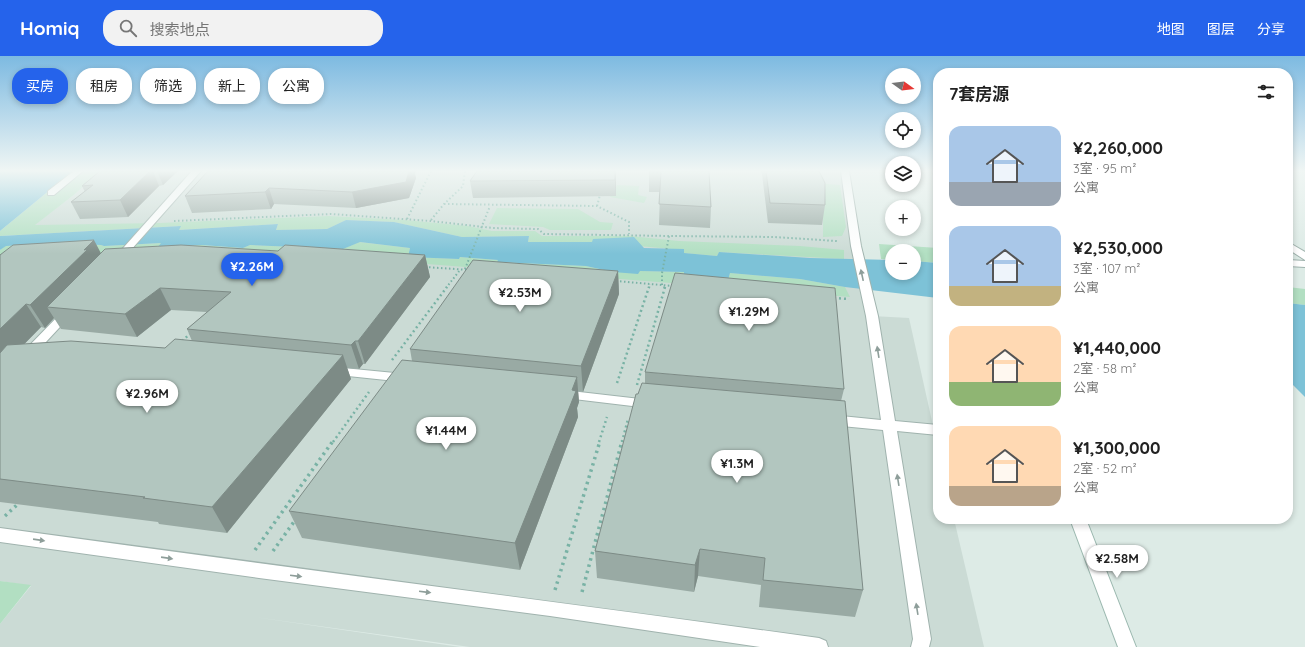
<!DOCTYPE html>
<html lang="zh">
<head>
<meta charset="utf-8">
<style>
  :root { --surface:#fff; --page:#f2f2f2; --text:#222; --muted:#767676; --accent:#2563eb }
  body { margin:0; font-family:Quicksand,"Noto Sans SC",sans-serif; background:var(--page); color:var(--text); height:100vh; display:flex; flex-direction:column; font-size:15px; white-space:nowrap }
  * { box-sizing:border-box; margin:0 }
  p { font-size:13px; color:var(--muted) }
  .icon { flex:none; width:22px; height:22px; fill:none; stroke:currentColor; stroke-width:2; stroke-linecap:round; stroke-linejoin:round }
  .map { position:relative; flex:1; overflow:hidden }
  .sheet { position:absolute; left:933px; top:12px; width:360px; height:456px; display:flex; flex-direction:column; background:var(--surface); border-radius:16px; box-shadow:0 2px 6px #0003 }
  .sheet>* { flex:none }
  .hud { position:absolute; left:12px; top:12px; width:380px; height:36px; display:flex; gap:8px }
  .needle { width:26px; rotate:105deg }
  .buttons { position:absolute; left:885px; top:12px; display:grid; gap:8px }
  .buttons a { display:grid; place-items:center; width:36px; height:36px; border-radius:50%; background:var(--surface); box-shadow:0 2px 6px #0003; font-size:20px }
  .price { position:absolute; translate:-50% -34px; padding:0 9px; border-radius:14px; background:#fff; color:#222; font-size:13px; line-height:26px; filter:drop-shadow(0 1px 2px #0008) }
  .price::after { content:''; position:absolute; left:50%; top:24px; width:12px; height:9px; margin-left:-6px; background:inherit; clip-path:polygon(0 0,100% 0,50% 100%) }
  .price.current { background:var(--accent); color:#fff }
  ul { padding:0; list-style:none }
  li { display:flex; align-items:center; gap:12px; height:100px; padding:0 16px }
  li span { display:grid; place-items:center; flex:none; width:112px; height:80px; border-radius:12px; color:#555 }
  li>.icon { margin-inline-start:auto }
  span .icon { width:48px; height:48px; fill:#fffc; stroke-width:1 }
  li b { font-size:17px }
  h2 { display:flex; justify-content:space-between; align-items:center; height:48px; padding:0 16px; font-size:17px }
  .chip { padding:0 14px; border-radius:16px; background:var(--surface); box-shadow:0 2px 6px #0003; font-size:14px; line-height:36px }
  .chip.current { background:var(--accent); color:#fff }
  header { display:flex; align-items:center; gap:24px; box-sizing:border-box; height:56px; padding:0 20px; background:var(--accent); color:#fff }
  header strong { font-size:19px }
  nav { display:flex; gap:22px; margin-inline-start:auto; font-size:14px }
  .search { width:280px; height:36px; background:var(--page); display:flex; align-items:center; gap:10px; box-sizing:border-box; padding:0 14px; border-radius:16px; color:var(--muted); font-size:15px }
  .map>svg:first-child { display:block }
</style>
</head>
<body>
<header>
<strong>Homiq</strong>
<div class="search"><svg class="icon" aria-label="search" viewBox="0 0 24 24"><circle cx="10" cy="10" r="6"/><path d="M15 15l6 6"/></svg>搜索地点</div>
<nav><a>地图</a><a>图层</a><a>分享</a></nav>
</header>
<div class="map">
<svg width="1305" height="591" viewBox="0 0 1305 591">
  <rect width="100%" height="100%" fill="#ddebe6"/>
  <path fill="#cbdbd5" d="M 100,115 L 847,115 L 872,260 L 909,262 L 938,392 L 938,463 L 954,463 L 984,591 L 470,591 L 226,557 L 460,591 L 0,591 L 0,568 L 31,530 L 0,525 L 0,195 L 75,138 Z"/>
  <path fill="#b2dfc2" d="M 73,115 L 100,115 L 75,138 L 35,169 L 159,167 L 329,160 L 405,164 L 468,170 L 492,175 L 535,175 L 542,180 L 630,180 L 679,185 L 800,190 L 844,194 L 844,203 L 719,196 L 717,200 L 684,197 L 684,194 L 592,186 L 528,186 L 529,180 L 462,181 L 394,166 L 346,164 L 327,173 L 276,174 L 278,168 L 178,174 L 180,170 L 0,180 L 0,175 Z
    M 817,127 L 840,129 L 846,171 L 842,180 L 823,181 L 823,156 Z
    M 617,129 L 639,130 L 638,139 L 647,141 L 644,147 L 610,141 Z
    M 497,152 L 578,153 L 600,166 L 613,167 L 611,174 L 550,174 L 543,171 L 489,168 Z
    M 359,186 L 410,192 L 408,201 L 459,203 L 460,201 L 498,204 L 498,206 L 586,210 L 613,216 L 640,215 L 684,216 L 684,220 L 728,224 L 730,217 L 800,223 L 845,231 L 850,241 L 312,199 L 0,205 L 0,194 L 5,190 L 58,187 L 101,189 L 104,190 L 162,187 L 159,191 L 202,189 L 243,192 L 250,189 L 343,193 Z
    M 879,188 L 938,192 L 938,207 L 914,205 L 914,195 L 892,195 L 892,204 L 881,203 Z
    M 1288,231 L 1305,233 L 1305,249 L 1288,247 Z
    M 0,525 L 31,529 L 0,568 Z"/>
  <path fill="#7dc2d7" d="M 0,115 L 73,115 L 0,175 Z
    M 346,164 L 394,166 L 462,181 L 529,180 L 528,186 L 592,186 L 593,183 L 634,181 L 644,192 L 684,193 L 684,197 L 717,200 L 719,196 L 810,202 L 892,204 L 892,217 L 914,217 L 914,205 L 938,207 L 938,242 L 845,231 L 800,223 L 730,217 L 728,224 L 684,221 L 684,216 L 640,215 L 638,218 L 613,216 L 586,210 L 497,206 L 498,204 L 460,201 L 459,203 L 408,201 L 410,192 L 360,186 L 343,193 L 250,189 L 243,192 L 202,189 L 158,191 L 161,187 L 104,190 L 101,189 L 57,187 L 6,190 L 0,194 L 0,180 L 181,170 L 179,174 L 278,168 L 276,174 L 327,173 Z
    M 1288,247 L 1305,249 L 1305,341 L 1288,324 Z"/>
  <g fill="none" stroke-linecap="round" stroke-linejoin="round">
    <g stroke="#a0b3ae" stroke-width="2">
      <path id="lane" d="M 74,115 L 83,115 L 54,139 L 48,139 L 48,135 Z
        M 192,115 L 201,115 L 122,204 L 116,204 L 114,202 L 116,200 Z
        M 841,115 L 849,115 L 861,190 L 878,260 L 895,365 L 938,369 L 938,379 L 897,375 L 931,583 L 929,591 L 911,591 L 913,583 L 883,374 L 831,369 L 826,367 L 824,364 L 826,361 L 831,359 L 881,364 L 866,260 L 851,190 Z
        M 1288,186 L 1305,196 L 1305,204 L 1288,193 Z
        M 1288,204 L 1305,205 L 1305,211 L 1288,210 Z
        M 68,253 L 72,254 L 74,256 L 72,258 L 32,301 L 24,301 L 22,298 L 24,295 L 64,254 Z
        M 333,311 L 405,318 L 411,322 L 405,326 L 329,318 L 327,315 L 329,312 Z
        M 562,334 L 649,344 L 654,345 L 656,348 L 654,351 L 649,352 L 557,341 L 556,338 L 557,335 Z
        M 0,472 C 273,510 546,544 819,582 L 826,585 L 828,591 L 760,591 L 550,560 L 259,522 L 0,486 Z"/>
    </g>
    <g stroke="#9bb8af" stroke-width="2">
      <path id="secondary" d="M 932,115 L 938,115 L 938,122 L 935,122 Z
        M 1070,463 L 1086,463 L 1136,591 L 1118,591 Z"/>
    </g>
    <path stroke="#79b2a5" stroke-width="2" stroke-dasharray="1.5 2.5" stroke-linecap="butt" d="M 444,148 L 597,150 L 629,166 L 629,178
      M 597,150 L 600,139
      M 407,163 L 431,115
      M 431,164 L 444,148 L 463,130 L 465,115
      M 174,165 L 331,158 L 431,165 L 493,172 L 538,173 L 544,178 L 669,180
      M 425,211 L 470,214
      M 465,213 L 490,150
      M 616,225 L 673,230
      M 662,229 L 662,217 L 669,180 L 774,181 L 837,185
      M 446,232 L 460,214
      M 649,232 L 650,228
      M 664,232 L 665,230"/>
    <path stroke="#79b2a5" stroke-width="2.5" stroke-dasharray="2 3" stroke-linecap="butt" d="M 834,242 L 849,243
      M 182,285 L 191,277
      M 392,304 L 447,231
      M 617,327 L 649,231
      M 637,329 L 665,231
      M 333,386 L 369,336
      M 599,386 L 607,361
      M 622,386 L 628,363"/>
    <path stroke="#79b2a5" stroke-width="3.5" stroke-dasharray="2.5 4" stroke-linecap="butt" d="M 5,460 L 19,447
      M 255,494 L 333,385
      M 273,495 L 296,463
      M 555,534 L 600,385
      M 582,536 L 622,385"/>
    <use href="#lane" fill="#fff" fill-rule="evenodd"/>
    <use href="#secondary" fill="#fff" fill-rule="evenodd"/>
  </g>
  <path fill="#99aaa4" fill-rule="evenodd" d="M 100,115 L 178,115 L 163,129 L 159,130 L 128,161 L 80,163 L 71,146 L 85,136 L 82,130 Z
    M 477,115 L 616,115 L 616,140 L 473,142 L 470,125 Z
    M 649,115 L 709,115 L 711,151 L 710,172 L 659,169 L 660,136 L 649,136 Z
    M 761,115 L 819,115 L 825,149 L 822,169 L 768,167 L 762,118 Z
    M 415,118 L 416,122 L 409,142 L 356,152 L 274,148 L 271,153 L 192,157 L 185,140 Z
    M 278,195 L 425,199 L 430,221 L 365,308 L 363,308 L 359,313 L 347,312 L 351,323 L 227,477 L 159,468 L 158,466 L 0,446 L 0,199 L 101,197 ZM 171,254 L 207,256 L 187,273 L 192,285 L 165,292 L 24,288 L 41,271 L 45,272 L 54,262 L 61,273 L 137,281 Z
    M 618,215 L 619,238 L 583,336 L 578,335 L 579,346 L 577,352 L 578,361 L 520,514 L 302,482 L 289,455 L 412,305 L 410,293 Z
    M 645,316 L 844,333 L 841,345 L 863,534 L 855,561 L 759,551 L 761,529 L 698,520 L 694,536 L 597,522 L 595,495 L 638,338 L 645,327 Z"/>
  <path fill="#7d8b86" d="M 150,115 L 153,115 L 159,130 L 128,161 L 120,144 Z
    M 157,115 L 178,115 L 163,129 Z
    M 409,115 L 416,115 L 415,118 L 416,122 L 409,142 L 356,152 L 352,136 Z
    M 615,115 L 616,126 L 616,140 L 615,124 Z
    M 269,132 L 274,148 L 271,153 L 265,136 Z
    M 94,184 L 105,205 L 47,251 L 54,262 L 45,272 L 30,249 L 84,194 Z
    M 425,199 L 430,221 L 365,308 L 358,285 Z
    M 618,215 L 619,238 L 583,336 L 581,310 Z
    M 160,232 L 171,254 L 137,281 L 125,258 Z
    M 26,248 L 41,271 L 1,312 L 0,318 L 0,273 Z
    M 355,285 L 363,308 L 359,313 L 351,289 Z
    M 343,299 L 351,323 L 227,477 L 212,451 Z
    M 577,321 L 579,346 L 577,352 L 578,361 L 520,514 L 515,487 Z
    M 700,493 L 698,520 L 694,536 L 695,509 Z"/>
  <path fill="#b2c6bf" stroke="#7d8b86" d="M 100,115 L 150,115 L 120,144 L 71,146 L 93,129 L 82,130 Z
    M 208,115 L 409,115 L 406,126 L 352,136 L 269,132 L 265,136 L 185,140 Z
    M 477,115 L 615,115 L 615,124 L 470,125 Z
    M 649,115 L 709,115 L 711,151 L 659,148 L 661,116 L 649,116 Z
    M 766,115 L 819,115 L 825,127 L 825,149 L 770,147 Z
    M 94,184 L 84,194 L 88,193 L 30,249 L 26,248 L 0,273 L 0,199 L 13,189 Z
    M 181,189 L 278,195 L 285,189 L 425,199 L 358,285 L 355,285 L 351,289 L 187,273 L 231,236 L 160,232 L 125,258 L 47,251 L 105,193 Z
    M 473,204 L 618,215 L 581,310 L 410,293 Z
    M 675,217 L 835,232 L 844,333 L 645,316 Z
    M 175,283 L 343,299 L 212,451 L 143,442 L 145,441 L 0,423 L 0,297 L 7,289 L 71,285 L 165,292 Z
    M 402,304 L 577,321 L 572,334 L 576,335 L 515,487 L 289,455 Z
    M 642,327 L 845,345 L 863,534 L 763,524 L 765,502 L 700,493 L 695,509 L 595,495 L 636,338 L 638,338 Z"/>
  <defs><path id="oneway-solid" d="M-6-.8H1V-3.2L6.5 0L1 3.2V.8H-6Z"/></defs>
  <g fill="#8e9e9a">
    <use href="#oneway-solid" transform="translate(862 219) rotate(-102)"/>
    <use href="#oneway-solid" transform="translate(878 296) rotate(-99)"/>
    <use href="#oneway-solid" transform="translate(898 424) rotate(-99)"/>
    <use href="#oneway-solid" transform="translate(39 484) rotate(8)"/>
    <use href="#oneway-solid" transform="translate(167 502) rotate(8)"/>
    <use href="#oneway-solid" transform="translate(296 520) rotate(7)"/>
    <use href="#oneway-solid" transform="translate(425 536) rotate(7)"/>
    <use href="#oneway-solid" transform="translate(917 553) rotate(-99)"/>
  </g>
  <linearGradient id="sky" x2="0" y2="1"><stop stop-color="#7dbae1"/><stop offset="0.58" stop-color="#f0f6f4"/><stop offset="1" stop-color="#f0f6f4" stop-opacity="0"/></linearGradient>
  <rect width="1305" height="198" fill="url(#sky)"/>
</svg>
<div class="buttons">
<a><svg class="needle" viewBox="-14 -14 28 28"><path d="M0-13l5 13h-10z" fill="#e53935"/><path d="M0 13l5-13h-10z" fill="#767676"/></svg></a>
<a><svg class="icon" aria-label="locate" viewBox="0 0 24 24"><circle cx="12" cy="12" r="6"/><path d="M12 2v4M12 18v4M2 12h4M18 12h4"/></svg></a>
<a><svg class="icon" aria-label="layers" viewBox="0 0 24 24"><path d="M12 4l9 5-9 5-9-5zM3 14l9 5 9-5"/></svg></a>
<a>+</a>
<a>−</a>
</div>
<b class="price current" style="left:252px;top:231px">¥2.26M</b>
<b class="price" style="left:520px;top:257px">¥2.53M</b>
<b class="price" style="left:749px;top:276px">¥1.29M</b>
<b class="price" style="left:147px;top:358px">¥2.96M</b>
<b class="price" style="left:446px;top:395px">¥1.44M</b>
<b class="price" style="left:737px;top:428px">¥1.3M</b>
<b class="price" style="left:1117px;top:523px">¥2.58M</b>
<div class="hud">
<a class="chip current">买房</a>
<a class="chip">租房</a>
<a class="chip">筛选</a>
<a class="chip">新上</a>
<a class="chip">公寓</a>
</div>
<section class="sheet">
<h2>7套房源<svg class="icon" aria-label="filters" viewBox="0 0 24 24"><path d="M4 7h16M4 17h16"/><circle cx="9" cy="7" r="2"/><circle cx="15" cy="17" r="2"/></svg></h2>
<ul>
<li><span style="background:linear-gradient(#a9c7e8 70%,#9aa5b1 0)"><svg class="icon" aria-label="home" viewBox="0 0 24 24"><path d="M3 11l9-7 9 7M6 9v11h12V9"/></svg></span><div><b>¥2,260,000</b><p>3室 · 95 m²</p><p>公寓</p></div></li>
<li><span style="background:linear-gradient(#a9c7e8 75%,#c2b280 0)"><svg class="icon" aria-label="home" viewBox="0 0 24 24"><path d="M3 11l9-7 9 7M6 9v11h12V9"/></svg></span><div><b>¥2,530,000</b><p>3室 · 107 m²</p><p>公寓</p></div></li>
<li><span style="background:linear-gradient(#ffd9b3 70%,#8fb573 0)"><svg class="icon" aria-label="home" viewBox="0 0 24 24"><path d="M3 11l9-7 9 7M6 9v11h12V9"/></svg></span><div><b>¥1,440,000</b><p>2室 · 58 m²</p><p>公寓</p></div></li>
<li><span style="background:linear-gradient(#ffd9b3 75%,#b9a48a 0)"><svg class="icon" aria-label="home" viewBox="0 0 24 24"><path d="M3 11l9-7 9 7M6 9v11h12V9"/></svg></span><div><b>¥1,300,000</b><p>2室 · 52 m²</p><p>公寓</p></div></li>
</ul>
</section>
</div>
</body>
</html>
